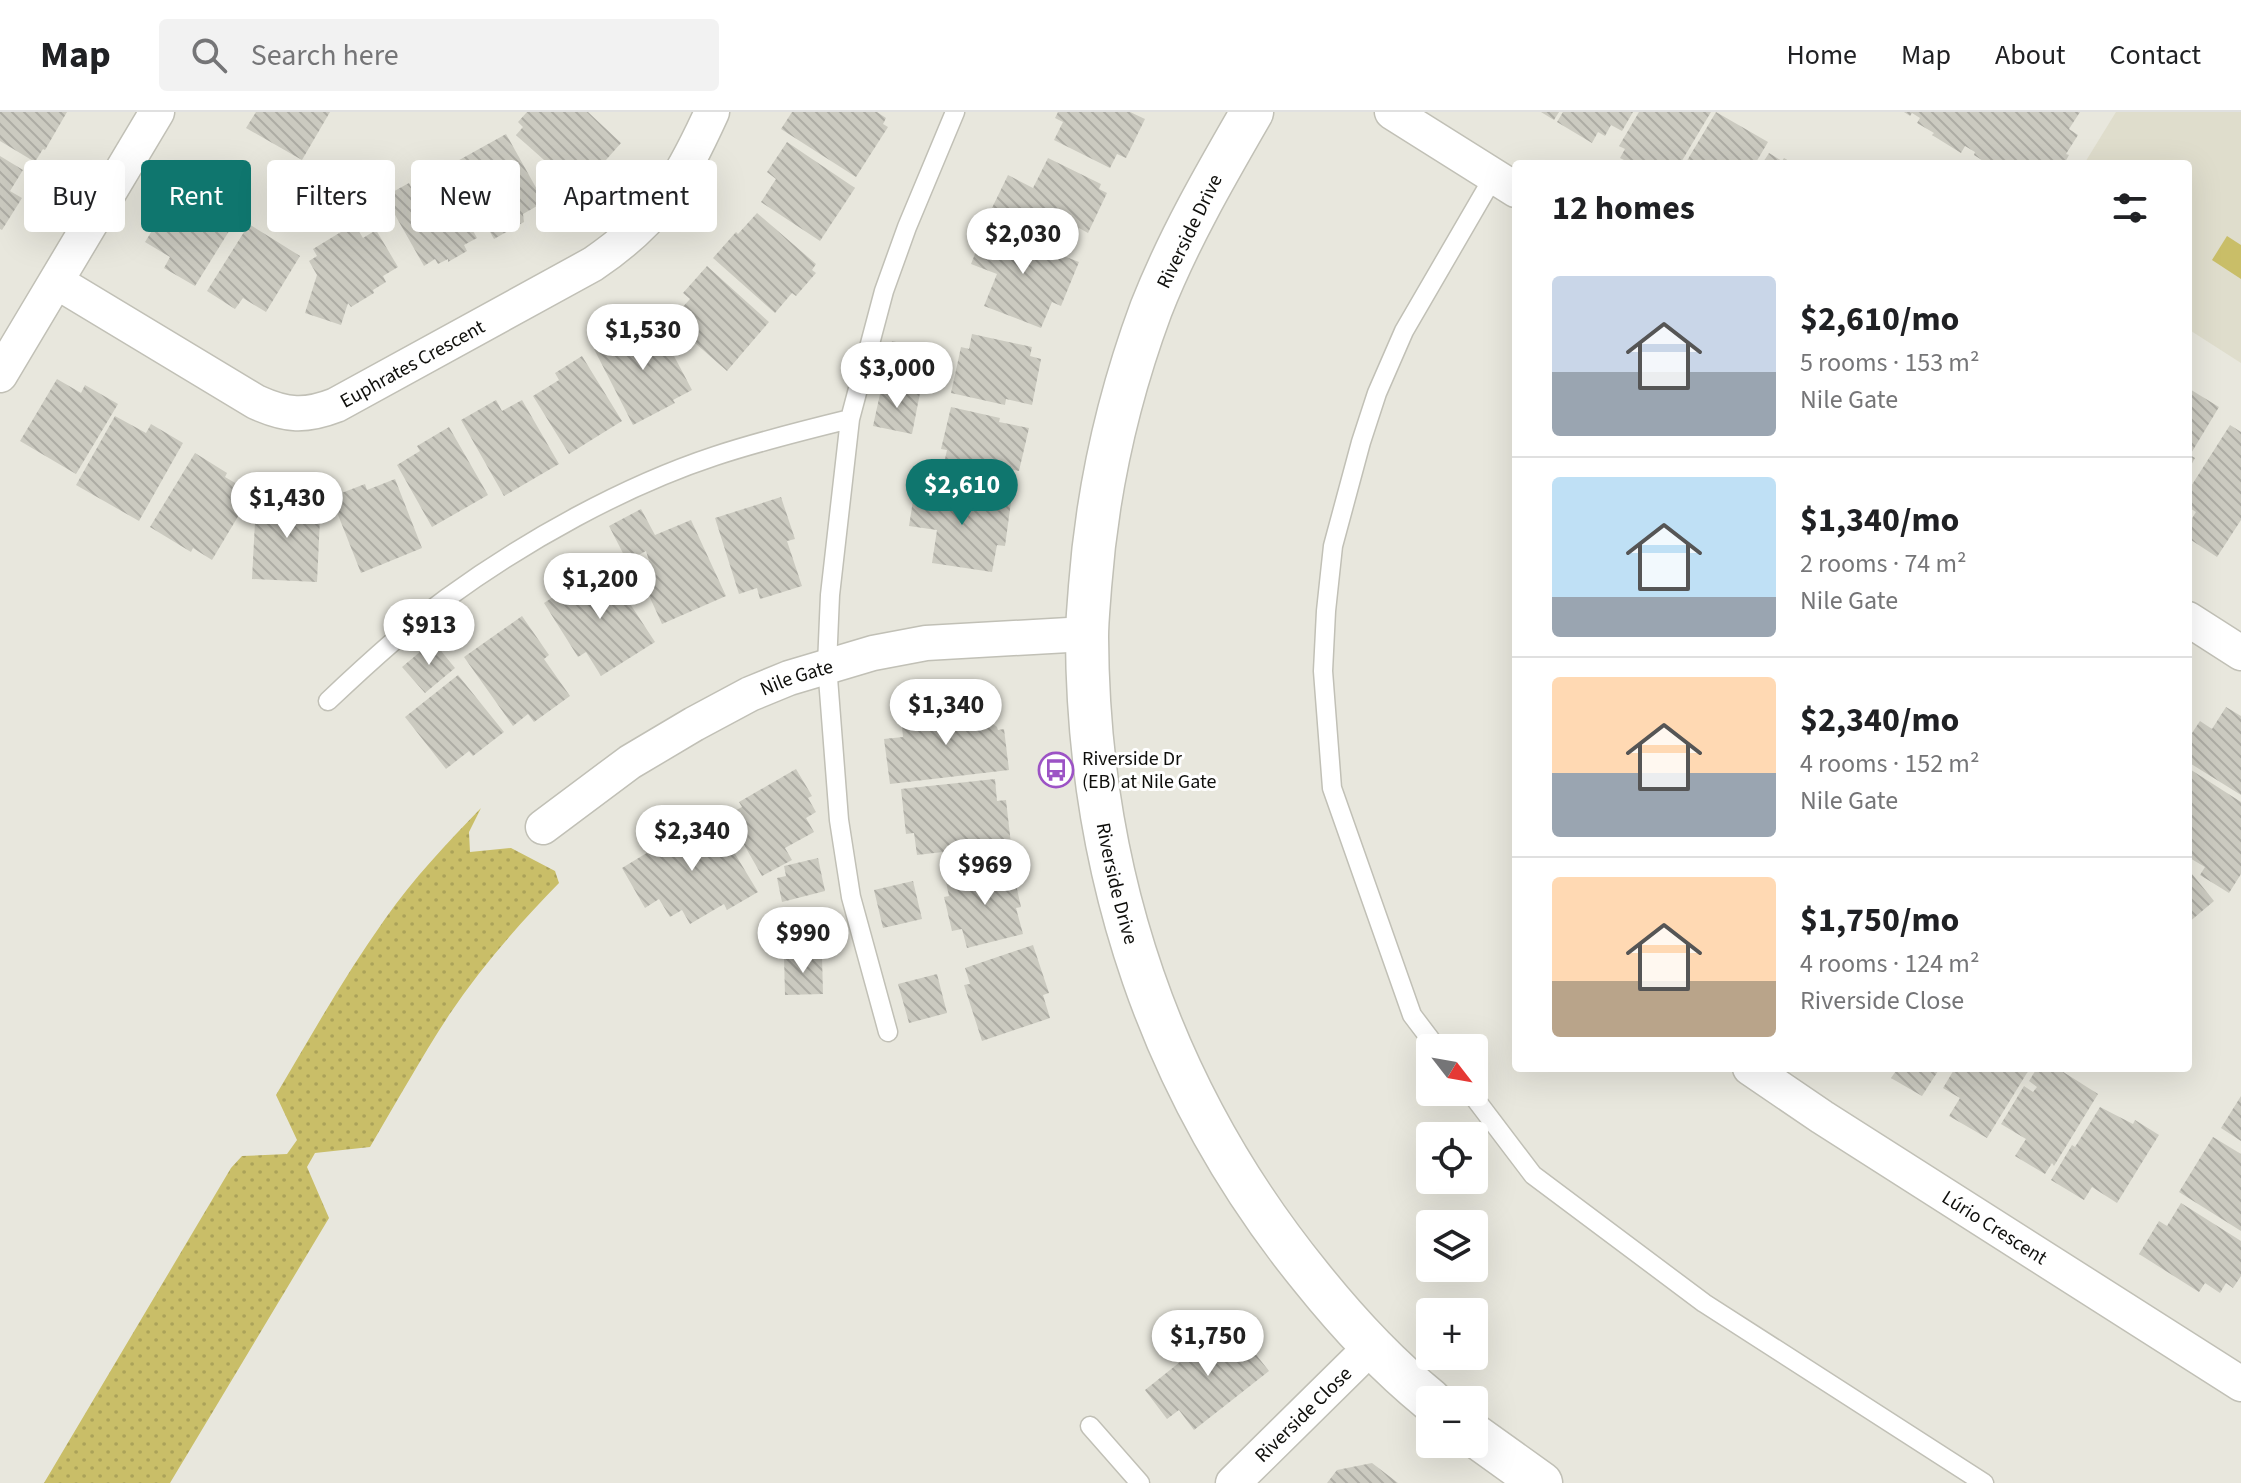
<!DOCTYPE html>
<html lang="en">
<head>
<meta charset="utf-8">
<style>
  :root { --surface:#fff; --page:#f2f2f2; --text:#202124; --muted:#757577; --line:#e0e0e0; --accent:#0f766e }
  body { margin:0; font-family:"Source Sans 3",sans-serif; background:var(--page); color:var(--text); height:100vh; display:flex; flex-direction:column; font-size:30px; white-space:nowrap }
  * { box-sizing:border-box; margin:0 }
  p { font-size:26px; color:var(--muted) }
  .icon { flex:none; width:44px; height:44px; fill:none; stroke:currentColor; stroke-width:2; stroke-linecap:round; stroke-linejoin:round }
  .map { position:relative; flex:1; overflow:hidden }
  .sheet { position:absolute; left:1512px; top:48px; width:680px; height:912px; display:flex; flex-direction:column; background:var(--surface); border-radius:8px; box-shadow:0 8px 32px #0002 }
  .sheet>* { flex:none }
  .guide { position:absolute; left:24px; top:48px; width:760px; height:72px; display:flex; gap:16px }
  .needle { width:52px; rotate:121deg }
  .buttons { position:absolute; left:1416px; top:922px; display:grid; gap:16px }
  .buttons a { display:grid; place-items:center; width:72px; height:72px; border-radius:8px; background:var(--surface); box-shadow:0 8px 32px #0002; font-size:40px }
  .price { position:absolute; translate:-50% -68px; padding:0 18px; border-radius:28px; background:#fff; color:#222; font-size:26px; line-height:52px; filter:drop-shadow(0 2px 4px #0008) }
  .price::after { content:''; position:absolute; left:50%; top:48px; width:24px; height:18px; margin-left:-12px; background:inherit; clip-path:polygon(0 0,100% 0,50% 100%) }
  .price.current { background:var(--accent); color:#fff }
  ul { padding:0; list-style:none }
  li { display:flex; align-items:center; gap:24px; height:200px; padding:0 40px }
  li+li { border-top:2px solid var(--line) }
  li span { display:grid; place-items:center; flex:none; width:224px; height:160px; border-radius:8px; color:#555 }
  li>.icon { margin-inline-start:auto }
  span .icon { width:96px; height:96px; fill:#fffc; stroke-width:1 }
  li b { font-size:34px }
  h2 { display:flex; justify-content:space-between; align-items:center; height:96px; padding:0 40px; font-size:34px }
  .pill { padding:0 28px; border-radius:8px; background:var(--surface); box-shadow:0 8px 32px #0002; font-size:28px; line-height:72px }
  .pill.current { background:var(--accent); color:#fff }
  header { display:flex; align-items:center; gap:48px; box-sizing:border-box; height:112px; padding:0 40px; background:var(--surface); border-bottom:2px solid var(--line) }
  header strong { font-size:38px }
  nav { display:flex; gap:44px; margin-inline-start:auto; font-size:28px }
  .search { width:560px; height:72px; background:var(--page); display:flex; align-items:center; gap:20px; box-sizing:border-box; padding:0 28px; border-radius:8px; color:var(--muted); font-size:30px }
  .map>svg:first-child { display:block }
</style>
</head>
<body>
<header>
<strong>Map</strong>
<div class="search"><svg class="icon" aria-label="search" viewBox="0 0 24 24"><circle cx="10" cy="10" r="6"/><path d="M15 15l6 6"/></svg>Search here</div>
<nav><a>Home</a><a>Map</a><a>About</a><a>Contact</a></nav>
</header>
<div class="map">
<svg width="2241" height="1371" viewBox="0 0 2241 1371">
  <defs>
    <pattern id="grass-dots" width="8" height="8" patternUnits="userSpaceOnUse" patternTransform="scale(2)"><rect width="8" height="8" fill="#c9be68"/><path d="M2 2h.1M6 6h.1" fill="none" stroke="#aba259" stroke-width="1.8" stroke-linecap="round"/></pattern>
    <pattern id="building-back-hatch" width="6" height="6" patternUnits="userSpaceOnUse" patternTransform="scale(2)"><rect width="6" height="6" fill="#cbcac0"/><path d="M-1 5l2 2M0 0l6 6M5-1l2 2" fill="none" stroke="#adaca4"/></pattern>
  </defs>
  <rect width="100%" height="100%" fill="#e8e7dd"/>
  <path fill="#dfddcc" d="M 2116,0 L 2241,0 L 2241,251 L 2188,217 L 2188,52 L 2084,52 Z"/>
  <path fill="url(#grass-dots)" d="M 481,696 L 469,720 L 470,740 L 511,736 L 555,759 L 559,771 C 519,812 481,855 449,903 C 421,946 396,991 370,1035 L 315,1041 L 307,1055 L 329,1106 L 170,1371 L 44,1371 L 231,1056 L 242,1044 L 287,1042 L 297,1028 L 276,983 C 311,924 345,863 385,807 C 413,767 447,731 481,696 Z"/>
  <path fill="#c9be68" d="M 2227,124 L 2241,133 L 2241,167 L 2212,148 Z"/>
  <path fill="url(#building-back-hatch)" d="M 0,0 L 67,0 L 45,38 L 43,37 L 35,50 L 0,29 Z
    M 256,0 L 330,0 L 302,48 L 246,16 Z
    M 527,0 L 588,0 L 621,31 L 598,57 L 591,51 L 572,73 L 516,23 L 523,15 L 518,10 Z
    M 792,0 L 877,0 L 886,6 L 883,12 L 888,15 L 856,65 L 781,17 Z
    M 1058,0 L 1130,0 L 1145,7 L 1126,46 L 1117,42 L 1110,56 L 1054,28 L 1063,10 L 1055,6 Z
    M 1541,0 L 1559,0 L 1554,8 Z
    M 1563,0 L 1633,0 L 1622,19 L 1611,13 L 1605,24 L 1598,20 L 1592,31 L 1557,10 Z
    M 1639,0 L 1711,0 L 1680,52 L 1632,52 L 1620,46 L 1625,37 L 1619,34 Z
    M 1716,0 L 1768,30 L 1755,52 L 1685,52 Z
    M 1904,0 L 2080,0 L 2069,17 L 2078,23 L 2066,42 L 2069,43 L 2064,52 L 1988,52 L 1974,43 L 1975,40 L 1965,34 L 1961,41 L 1932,23 L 1934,21 L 1917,11 L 1920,6 L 1912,1 L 1910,4 Z
    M 506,22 L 544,90 L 523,102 L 524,110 L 494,127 L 452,52 Z
    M 787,30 L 855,76 L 820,129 L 761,90 L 776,67 L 767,60 Z
    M 1769,41 L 1782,49 L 1784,46 L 1793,52 L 1762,52 Z
    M 0,44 L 23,58 L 10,79 L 22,86 L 2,118 L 0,117 Z
    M 1048,46 L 1101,72 L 1099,77 L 1107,81 L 1088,121 L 1079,116 L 1069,137 L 991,98 L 1008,63 L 1033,76 Z
    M 441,61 L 477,126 L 464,133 L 467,139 L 448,150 L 448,147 L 438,152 L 435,147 L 424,154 L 390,94 L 395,92 L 389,82 L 409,71 L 412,77 Z
    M 180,73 L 236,108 L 195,174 L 164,156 L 170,145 L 145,130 Z
    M 757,101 L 816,152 L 812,158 L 816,161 L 796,184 L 792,181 L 775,201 L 713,146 L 736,120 L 738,122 Z
    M 249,112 L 300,144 L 266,200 L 243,186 L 235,197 L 207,179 Z
    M 354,112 L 363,126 L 376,118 L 398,155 L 383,164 L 386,170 L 373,178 L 374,181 L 351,195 L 348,191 L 341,213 L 305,201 L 317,163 L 309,149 L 317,144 L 313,137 Z
    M 986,114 L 1079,150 L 1061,194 L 1052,190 L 1041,216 L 984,194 L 997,162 L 971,152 Z
    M 707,154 L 769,210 L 727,259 L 670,209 L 690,187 L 683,181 Z
    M 656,210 L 692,278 L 673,288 L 675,291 L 633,313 L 594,237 L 624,221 L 626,226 Z
    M 972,222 L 1032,235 L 1030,244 L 1041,247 L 1032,293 L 1006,287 L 1005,293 L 951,281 L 961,235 L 969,237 Z
    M 892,229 L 930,238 L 921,277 L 883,268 Z
    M 582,244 L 622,309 L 569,342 L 533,284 L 559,268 L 555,261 Z
    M 57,267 L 81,281 L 85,273 L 118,292 L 76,362 L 20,329 Z
    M 882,273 L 920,281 L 912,322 L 873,314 Z
    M 2188,276 L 2219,295 L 2190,343 L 2195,346 L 2188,359 Z
    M 496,288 L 502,299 L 522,288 L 559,352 L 504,384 L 461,308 Z
    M 951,295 L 1000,306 L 999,310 L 1029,316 L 1019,359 L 1009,357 L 1007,370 L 943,356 L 947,338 L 941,337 Z
    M 115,304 L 146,321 L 151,312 L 183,331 L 139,409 L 76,373 Z
    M 2230,313 L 2241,320 L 2241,408 L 2217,445 L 2188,426 L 2188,413 L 2196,400 L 2188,395 L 2192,389 L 2188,386 L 2188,379 Z
    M 449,315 L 488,383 L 432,415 L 397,353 L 420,339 L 417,334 Z
    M 195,341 L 227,361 L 225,365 L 252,381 L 212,448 L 193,436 L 191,440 L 150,415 Z
    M 395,367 L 422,436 L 361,461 L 331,385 L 365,372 L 367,378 Z
    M 915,376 L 1011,390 L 1005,434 L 997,433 L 992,460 L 932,451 L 937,418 L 909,414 Z
    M 285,383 L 321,385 L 317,470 L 252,467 L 256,391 L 285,392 Z
    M 781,385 L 795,427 L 787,429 L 802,474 L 760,487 L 757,476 L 739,482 L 715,406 Z
    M 641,397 L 655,423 L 691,408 L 726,484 L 662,512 L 636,455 L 649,449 L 646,439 L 627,449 L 609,414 Z
    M 604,452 L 655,530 L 601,564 L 586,540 L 578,545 L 544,491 Z
    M 522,504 L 549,543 L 544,547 L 570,584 L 534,610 L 528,602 L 513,614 L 464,545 Z
    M 433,529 L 455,556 L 425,581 L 402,555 Z
    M 458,563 L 504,620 L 473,644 L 469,639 L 446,657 L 405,605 Z
    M 2226,595 L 2241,604 L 2241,683 L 2188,650 L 2188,627 L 2200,609 L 2212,617 Z
    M 974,596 L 974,600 L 977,600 L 997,615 L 998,618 L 1004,617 L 1009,658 L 890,672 L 884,627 L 903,625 L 901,605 Z
    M 2188,656 L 2241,690 L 2241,762 L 2229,781 L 2200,763 L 2205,755 L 2188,745 Z
    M 796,657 L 812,684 L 808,686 L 816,700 L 806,706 L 814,720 L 785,736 L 792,748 L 762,764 L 727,703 L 742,695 L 739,690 Z
    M 995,667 L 997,689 L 1006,688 L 1011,732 L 983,735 L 984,745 L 944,749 L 943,740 L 917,743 L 914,721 L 906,722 L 901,677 Z
    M 711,702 L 758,780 L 727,798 L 724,792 L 690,812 L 682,798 L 670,805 L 659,787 L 645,796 L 622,756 Z
    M 818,746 L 825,779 L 782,790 L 777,766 L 786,764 L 784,754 Z
    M 1012,755 L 1021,795 L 1016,796 L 1023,822 L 967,836 L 962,817 L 952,819 L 944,785 L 949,784 L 946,770 Z
    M 2188,757 L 2214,789 L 2188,811 Z
    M 913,769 L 922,807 L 883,816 L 874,778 Z
    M 821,797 L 822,837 L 786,838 L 785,798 Z
    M 1033,833 L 1049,881 L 1043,883 L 1050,906 L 982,929 L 964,873 L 970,872 L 965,856 Z
    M 784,844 L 822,844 L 823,882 L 785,883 Z
    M 937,862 L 947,901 L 909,911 L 898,872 Z
    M 1898,956 L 1940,956 L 1922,984 L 1891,966 Z
    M 1955,956 L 2030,956 L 1987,1026 L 1949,1004 L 1960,986 L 1943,976 Z
    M 2037,956 L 2057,956 L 2098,982 L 2054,1054 L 2052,1051 L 2045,1062 L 2015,1044 L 2026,1027 L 2001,1012 L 2024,974 L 2033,980 L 2037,975 L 2029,969 Z
    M 2241,984 L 2241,1029 L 2221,1016 Z
    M 2100,995 L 2133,1012 L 2135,1008 L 2159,1023 L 2117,1091 L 2092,1075 L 2084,1088 L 2051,1068 L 2072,1033 L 2075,1035 Z
    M 2213,1025 L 2241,1042 L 2241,1119 L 2179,1080 Z
    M 2181,1091 L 2241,1129 L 2241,1164 L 2233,1176 L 2226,1171 L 2220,1181 L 2205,1171 L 2199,1180 L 2139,1142 L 2159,1109 L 2167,1114 Z
    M 1230,1210 L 1269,1259 L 1194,1318 L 1179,1298 L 1167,1307 L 1145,1278 Z
    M 1372,1351 L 1398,1371 L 1327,1371 L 1337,1358 Z"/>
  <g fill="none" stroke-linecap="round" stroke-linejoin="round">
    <g stroke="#c1c0b6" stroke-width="21">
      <path id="service" d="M 328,589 C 366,553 405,517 447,486 C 525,429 624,374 715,344 C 760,329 805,318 850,307
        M 888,920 L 851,785 L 839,708 L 827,553 L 830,483 L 850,307 L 884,179 L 907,115 L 955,0
        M 1437,936 L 1412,903 L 1332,676 L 1323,559 L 1326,499 L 1333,434 L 1361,330 L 1377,281 L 1404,219 L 1494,64
        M 1470,980 L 1533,1063 L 1704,1191 L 1984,1371
        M 1090,1314 L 1140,1371"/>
    </g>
    <g stroke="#c1c0b6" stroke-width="37">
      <g id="minor">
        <path d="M 1392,0 L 1516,78"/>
        <path id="s1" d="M 57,170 L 256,290 C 287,304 305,305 336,293 L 593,152 C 658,108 680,70 712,0"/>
        <path d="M 0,263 L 157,0"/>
        <path d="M 2188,507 L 2241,541"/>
        <path id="s2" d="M 543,715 L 630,650 L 694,612 L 750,582 L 789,566 L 873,541 L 926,531 L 1086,522"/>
        <path id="s3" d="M 1750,956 L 1822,1005 L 2241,1272"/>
        <path id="s4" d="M 1233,1371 L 1371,1235"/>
      </g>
    </g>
    <g stroke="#c1c0b6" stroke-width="45">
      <g id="tertiary">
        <path id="s5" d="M 1252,0 C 1215,64 1178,128 1151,197 C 1118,286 1097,381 1090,475 C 1089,491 1087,508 1087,525 C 1088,762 1161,981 1311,1165 C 1347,1210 1386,1252 1430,1288"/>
        <path d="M 1474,1323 L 1541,1371"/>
      </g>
    </g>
    <use href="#service" stroke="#fff" stroke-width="18"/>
    <use href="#minor" stroke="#fff" stroke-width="34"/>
    <use href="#tertiary" stroke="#fff" stroke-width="42"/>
  </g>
  <defs>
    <g id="bus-ring" transform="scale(1.8)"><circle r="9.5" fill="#fff" stroke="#9c53c5" stroke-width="1.5"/><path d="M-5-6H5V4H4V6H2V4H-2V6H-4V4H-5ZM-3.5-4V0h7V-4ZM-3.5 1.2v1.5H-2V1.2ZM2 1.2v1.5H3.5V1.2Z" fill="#9c53c5"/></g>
  </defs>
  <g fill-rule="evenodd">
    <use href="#bus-ring" x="1056" y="658"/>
  </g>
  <g text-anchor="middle" stroke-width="6" stroke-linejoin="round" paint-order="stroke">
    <g font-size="20" fill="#0f0f0c" stroke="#fff">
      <text transform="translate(1189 119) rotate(-64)" y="7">Riverside Drive</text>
      <text dy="7" stroke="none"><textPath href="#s1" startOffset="402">Euphrates Crescent</textPath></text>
      <text dy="7" stroke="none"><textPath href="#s2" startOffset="296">Nile Gate</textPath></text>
      <text dy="7" stroke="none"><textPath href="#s5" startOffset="806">Riverside Drive</textPath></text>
      <text dy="7" stroke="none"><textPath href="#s3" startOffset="292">Lúrio Crescent</textPath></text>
      <text dy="7" stroke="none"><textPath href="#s4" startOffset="98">Riverside Close</textPath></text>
    </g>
    <g font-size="20" fill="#0f0f0c" stroke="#fff" text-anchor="start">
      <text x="1082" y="653">Riverside Dr<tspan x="1082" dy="23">(EB) at Nile Gate</tspan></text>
    </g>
  </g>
</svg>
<div class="buttons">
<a><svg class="needle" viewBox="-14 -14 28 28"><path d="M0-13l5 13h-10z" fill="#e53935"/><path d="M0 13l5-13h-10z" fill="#757577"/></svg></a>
<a><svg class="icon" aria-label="locate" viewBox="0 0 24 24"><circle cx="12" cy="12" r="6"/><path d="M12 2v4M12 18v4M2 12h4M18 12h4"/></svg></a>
<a><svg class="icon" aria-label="layers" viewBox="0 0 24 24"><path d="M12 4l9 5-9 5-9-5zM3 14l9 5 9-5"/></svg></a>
<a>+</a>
<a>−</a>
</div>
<b class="price" style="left:1023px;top:164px">$2,030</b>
<b class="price" style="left:643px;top:260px">$1,530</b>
<b class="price" style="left:897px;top:298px">$3,000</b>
<b class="price current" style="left:962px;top:415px">$2,610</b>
<b class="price" style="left:287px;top:428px">$1,430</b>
<b class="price" style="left:600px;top:509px">$1,200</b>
<b class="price" style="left:429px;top:555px">$913</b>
<b class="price" style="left:946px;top:635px">$1,340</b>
<b class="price" style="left:692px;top:761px">$2,340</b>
<b class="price" style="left:985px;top:795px">$969</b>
<b class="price" style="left:803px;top:863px">$990</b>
<b class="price" style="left:1208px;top:1266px">$1,750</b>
<div class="guide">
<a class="pill">Buy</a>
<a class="pill current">Rent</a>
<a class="pill">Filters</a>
<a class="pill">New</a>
<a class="pill">Apartment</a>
</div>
<section class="sheet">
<h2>12 homes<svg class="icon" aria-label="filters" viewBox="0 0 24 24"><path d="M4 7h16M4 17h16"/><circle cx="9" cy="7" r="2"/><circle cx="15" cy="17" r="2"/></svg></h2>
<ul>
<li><span style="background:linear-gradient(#c9d6e8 60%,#9aa5b1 0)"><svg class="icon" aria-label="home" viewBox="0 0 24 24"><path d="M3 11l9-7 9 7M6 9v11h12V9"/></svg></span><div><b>$2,610/mo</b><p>5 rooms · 153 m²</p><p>Nile Gate</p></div></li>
<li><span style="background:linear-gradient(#bfe0f5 75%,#9aa5b1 0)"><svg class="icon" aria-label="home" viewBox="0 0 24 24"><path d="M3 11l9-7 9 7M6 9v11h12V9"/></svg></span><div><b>$1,340/mo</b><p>2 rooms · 74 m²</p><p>Nile Gate</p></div></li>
<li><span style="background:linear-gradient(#ffd9b3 60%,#9aa5b1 0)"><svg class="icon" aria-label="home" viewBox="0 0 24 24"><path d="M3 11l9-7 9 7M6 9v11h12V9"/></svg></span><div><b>$2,340/mo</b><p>4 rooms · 152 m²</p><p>Nile Gate</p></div></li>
<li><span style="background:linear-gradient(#ffd9b3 65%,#b9a48a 0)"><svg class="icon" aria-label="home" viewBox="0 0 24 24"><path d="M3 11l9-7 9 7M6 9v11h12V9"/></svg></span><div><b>$1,750/mo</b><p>4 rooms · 124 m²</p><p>Riverside Close</p></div></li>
</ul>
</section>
</div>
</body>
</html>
